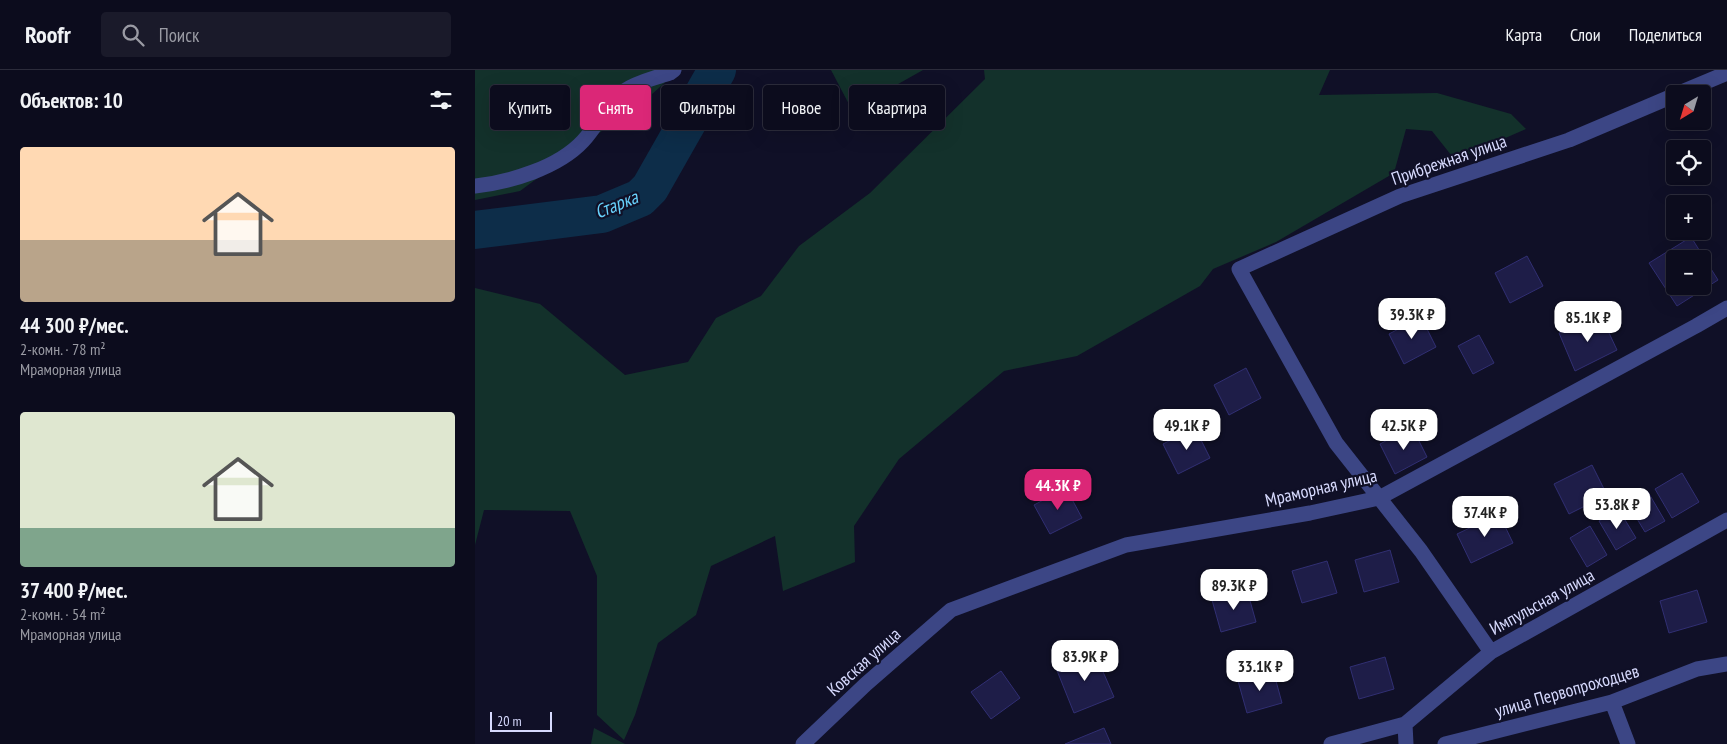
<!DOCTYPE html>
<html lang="ru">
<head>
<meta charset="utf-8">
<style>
  :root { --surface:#0c0c1d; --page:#1a1a2a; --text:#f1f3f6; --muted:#9a9ba4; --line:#2c2c3b; --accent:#db2777 }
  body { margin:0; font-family:"PT Sans Narrow",sans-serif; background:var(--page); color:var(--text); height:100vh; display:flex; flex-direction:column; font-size:19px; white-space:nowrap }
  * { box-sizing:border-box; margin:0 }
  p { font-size:16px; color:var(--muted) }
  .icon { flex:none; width:28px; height:28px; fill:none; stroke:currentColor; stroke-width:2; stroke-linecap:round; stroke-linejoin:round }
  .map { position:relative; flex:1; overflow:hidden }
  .side { display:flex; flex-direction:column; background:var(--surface); width:475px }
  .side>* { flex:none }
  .hud { position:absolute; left:15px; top:15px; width:475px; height:45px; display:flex; gap:10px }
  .needle { width:32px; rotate:218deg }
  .controls { position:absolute; left:1191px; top:15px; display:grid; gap:10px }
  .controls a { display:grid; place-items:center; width:45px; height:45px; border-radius:5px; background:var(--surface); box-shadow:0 5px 20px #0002,0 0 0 1px var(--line); font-size:25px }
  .scale { position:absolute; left:15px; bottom:12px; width:62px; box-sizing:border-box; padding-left:5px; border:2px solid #d7dafe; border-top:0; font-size:14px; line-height:18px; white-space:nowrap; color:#d7dafe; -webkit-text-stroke:4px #101027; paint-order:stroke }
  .price { position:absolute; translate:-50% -42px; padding:0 11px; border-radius:10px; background:#fff; color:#222; font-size:16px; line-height:32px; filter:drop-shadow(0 1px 2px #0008) }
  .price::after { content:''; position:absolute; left:50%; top:30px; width:15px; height:11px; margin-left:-8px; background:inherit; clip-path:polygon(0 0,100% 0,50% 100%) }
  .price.active { background:var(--accent); color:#fff }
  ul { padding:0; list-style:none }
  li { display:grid; align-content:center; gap:10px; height:265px; padding:0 20px }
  li span { display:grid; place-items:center; height:155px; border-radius:5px; color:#555 }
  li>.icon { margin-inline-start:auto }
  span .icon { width:90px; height:90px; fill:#fffc; stroke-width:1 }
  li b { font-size:21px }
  h2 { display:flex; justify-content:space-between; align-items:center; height:60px; padding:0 20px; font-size:21px }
  .tag { padding:0 18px; border-radius:5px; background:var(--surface); box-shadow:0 5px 20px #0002,0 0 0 1px var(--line); font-size:18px; line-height:45px }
  .tag.active { background:var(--accent); color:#fff }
  header { display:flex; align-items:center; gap:30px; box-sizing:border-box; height:70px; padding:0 25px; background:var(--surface); border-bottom:1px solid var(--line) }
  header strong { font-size:24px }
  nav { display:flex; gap:28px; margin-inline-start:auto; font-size:18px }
  .search { width:350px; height:45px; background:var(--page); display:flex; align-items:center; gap:12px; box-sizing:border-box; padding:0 18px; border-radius:5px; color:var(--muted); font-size:19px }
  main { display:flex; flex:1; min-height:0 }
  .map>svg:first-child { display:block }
</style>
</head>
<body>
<header>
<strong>Roofr</strong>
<div class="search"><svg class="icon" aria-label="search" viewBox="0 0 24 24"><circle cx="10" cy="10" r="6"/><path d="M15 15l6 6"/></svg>Поиск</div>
<nav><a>Карта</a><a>Слои</a><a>Поделиться</a></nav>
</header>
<main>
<section class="side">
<h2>Объектов: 10<svg class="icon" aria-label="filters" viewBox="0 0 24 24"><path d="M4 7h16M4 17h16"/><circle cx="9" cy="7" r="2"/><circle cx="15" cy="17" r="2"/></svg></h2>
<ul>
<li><span style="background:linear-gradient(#ffd9b3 60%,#b9a48a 0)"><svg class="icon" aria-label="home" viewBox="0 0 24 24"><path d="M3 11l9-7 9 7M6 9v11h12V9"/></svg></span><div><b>44 300 ₽/мес.</b><p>2-комн. · 78 m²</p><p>Мраморная улица</p></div></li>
<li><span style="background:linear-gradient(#dfe7d0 75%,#7fa58c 0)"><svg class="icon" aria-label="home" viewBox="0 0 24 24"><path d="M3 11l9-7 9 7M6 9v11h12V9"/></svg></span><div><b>37 400 ₽/мес.</b><p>2-комн. · 54 m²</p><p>Мраморная улица</p></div></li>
</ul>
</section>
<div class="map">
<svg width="1252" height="674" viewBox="0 0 1252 674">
  <rect width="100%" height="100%" fill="#101027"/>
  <path fill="#13312b" d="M 0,0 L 204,0 L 176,25 L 45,121 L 0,130 Z
    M 356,0 L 448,0 L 377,40 Z
    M 509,0 L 855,0 L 844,25 L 962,23 L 1036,44 L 1051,59 L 980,90 L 957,61 L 931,59 L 919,103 L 801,172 L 738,199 L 725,216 L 602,286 L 529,301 L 424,389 L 379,456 L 380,492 L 308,521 L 300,466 L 236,496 L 221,545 L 183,573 L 160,645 L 149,670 L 122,645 L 122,506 L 95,441 L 9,440 L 0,475 L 0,218 L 65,234 L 150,305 L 213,292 L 241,248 L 286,226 L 324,176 L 395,123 L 510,9 Z
    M 119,658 L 150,674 L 116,674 Z"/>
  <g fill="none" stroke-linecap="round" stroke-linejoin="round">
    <path stroke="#0d2d49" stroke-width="38" d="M 0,160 L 127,144 L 165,128 L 175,118 L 242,0"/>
  </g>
  <path fill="#1e1d48" stroke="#312f73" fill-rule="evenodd" d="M 1216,167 L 1243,210 L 1202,236 L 1174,193 ZM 1200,189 L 1228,189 L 1228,216 L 1200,216 Z
    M 1052,186 L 1068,216 L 1035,233 L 1020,203 Z
    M 1126,246 L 1142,280 L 1100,301 L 1084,263 Z
    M 946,247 L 961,277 L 929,294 L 914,264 Z
    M 1004,265 L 1019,293 L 998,304 L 983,276 Z
    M 771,298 L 786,328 L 754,345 L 739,315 Z
    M 937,357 L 952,387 L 920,404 L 905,374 Z
    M 720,358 L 735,388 L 703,404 L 688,374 Z
    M 1117,395 L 1132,425 L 1094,444 L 1079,414 Z
    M 1207,403 L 1224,432 L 1197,448 L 1180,419 Z
    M 591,418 L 607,448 L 575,464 L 559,435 Z
    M 1173,422 L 1190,451 L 1170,462 L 1153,434 Z
    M 1144,440 L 1161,468 L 1141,480 L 1124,451 Z
    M 1024,444 L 1038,473 L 996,493 L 982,464 Z
    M 1115,456 L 1132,485 L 1112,497 L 1095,468 Z
    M 915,480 L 924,512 L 889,522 L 880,490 Z
    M 852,491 L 862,523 L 827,533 L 817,501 Z
    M 772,520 L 781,552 L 746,562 L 737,530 Z
    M 1222,520 L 1232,552 L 1194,563 L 1185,531 Z
    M 619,581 L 639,627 L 599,643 L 581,598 Z
    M 910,587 L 919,619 L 884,629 L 875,597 Z
    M 798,600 L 807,633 L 772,643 L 763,611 Z
    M 526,601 L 545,628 L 516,649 L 496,622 Z
    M 629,658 L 636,674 L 590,674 Z"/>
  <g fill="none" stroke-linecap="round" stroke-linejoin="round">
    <path stroke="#3c4685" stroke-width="15" d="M 1202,24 L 1252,3
      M 0,116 C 35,112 83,98 108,71 C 123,55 131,34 149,21 C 162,12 180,8 195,3 L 199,0
      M 1016,582 L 946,481 L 861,373 L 764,199 L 925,126 L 1094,70 L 1200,25
      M 1137,632 L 1153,674
      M 328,674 L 391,614 L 476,540 L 651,475 L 835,443 L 904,428 L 1221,256 L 1252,238
      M 856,674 L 930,654
      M 931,674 L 930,654 L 1016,582 L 1252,450
      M 970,674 L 1137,632 L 1222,599 L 1252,594"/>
  </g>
  <g text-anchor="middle" stroke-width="4.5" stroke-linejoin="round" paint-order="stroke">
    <g font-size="18" fill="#d7dafe" stroke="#101027">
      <text transform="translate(974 90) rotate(-19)" y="6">Прибрежная улица</text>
      <text transform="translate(846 418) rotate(-13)" y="6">Мраморная улица</text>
      <text transform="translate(1067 532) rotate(-29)" y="6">Импульсная улица</text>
      <text transform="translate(389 592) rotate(-42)" y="6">Ковская улица</text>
      <text transform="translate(1092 621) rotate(-16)" y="6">улица Первопроходцев</text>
    </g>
    <g font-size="19" font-style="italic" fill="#68d1fc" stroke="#101027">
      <text transform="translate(141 134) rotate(-22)" y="7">Старка</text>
    </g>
  </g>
</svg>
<div class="controls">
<a><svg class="needle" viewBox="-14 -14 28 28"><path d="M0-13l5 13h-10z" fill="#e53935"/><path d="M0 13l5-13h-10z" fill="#9a9ba4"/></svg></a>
<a><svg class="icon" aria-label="locate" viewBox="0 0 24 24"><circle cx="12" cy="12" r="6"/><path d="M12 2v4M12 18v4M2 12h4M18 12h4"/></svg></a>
<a>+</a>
<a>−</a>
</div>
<div class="scale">20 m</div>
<b class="price" style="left:937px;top:270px">39.3K ₽</b>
<b class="price" style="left:1113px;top:273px">85.1K ₽</b>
<b class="price" style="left:712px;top:381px">49.1K ₽</b>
<b class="price" style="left:929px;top:381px">42.5K ₽</b>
<b class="price active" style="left:583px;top:441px">44.3K ₽</b>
<b class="price" style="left:1142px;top:460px">53.8K ₽</b>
<b class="price" style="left:1010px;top:468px">37.4K ₽</b>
<b class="price" style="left:759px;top:541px">89.3K ₽</b>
<b class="price" style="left:610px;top:612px">83.9K ₽</b>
<b class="price" style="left:785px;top:622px">33.1K ₽</b>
<div class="hud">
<a class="tag">Купить</a>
<a class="tag active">Снять</a>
<a class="tag">Фильтры</a>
<a class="tag">Новое</a>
<a class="tag">Квартира</a>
</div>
</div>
</main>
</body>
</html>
